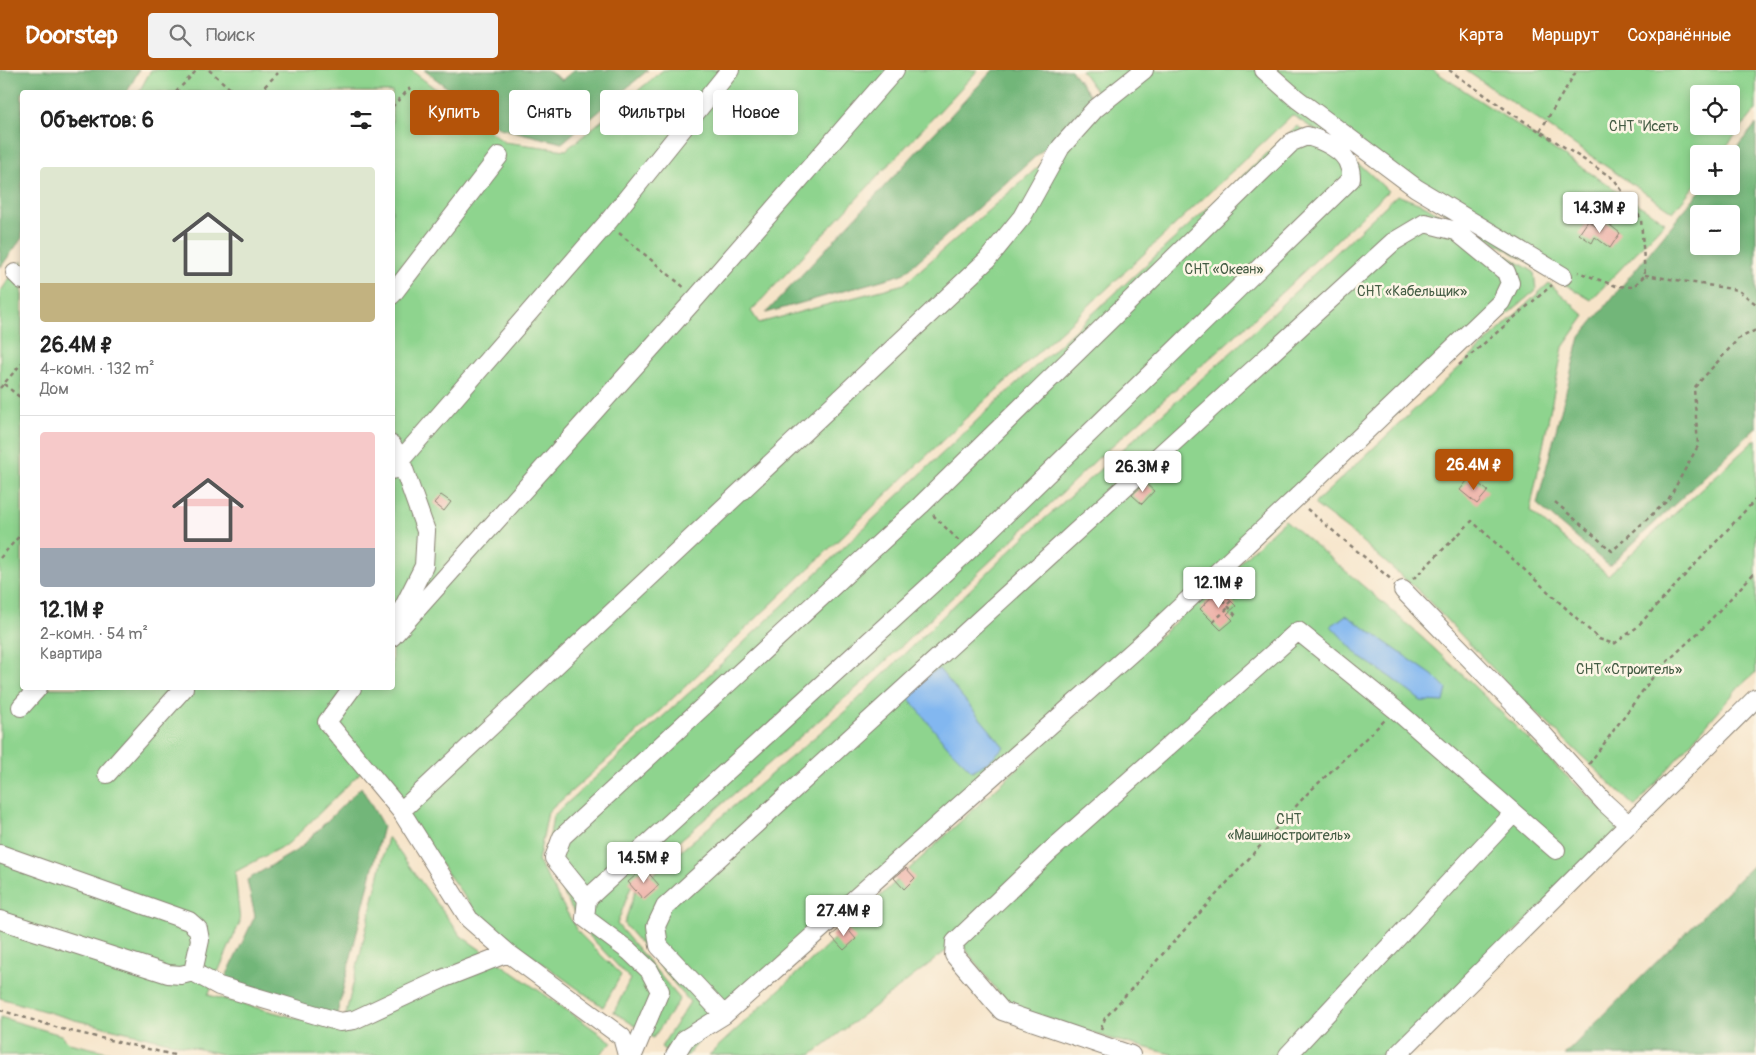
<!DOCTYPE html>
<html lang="ru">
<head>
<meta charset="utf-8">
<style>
  :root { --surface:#fff; --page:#f2f2f2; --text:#222; --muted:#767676; --line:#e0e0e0; --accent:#b45309 }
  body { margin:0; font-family:Pangolin,sans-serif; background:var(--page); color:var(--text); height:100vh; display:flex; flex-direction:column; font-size:19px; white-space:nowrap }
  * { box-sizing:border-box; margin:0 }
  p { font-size:16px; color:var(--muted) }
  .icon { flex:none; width:28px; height:28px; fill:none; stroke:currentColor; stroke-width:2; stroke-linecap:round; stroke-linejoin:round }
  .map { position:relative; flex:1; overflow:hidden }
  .sheet { position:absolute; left:20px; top:20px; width:375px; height:600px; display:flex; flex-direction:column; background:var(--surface); border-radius:5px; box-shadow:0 2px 8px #0003 }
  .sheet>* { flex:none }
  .guide { position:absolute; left:410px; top:20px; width:475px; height:45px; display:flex; gap:10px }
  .fabs { position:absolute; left:1690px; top:15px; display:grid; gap:10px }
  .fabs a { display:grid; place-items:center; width:50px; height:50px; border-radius:5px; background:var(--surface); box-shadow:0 2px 8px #0003; font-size:25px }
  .price { position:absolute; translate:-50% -42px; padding:0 11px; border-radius:5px; background:#fff; color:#222; font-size:16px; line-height:32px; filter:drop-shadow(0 1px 2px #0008) }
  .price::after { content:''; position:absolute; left:50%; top:30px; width:15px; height:11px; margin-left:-8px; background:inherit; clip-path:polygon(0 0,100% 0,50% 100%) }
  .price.active { background:var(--accent); color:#fff }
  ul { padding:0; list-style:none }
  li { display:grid; align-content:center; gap:10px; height:265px; padding:0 20px }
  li+li { border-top:1px solid var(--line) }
  li span { display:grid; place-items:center; height:155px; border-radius:5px; color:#555 }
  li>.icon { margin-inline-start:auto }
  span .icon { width:90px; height:90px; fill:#fffc; stroke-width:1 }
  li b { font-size:21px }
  h2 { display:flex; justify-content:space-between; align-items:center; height:60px; padding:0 20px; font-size:21px }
  .chip { padding:0 18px; border-radius:5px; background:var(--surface); box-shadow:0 2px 8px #0003; font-size:18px; line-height:45px }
  .chip.active { background:var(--accent); color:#fff }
  header { display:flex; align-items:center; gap:30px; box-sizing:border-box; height:70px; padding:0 25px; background:var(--accent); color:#fff }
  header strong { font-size:24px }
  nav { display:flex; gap:28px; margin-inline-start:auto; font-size:18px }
  .search { width:350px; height:45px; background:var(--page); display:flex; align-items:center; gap:12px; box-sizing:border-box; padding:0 18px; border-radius:5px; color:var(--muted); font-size:19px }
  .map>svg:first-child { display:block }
</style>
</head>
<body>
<header>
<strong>Doorstep</strong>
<div class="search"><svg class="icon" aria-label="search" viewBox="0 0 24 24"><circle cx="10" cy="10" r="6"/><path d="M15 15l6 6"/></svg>Поиск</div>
<nav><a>Карта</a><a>Маршрут</a><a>Сохранённые</a></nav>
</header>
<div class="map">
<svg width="1756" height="985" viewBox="0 0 1756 985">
  <rect width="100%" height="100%" fill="#fcf5e5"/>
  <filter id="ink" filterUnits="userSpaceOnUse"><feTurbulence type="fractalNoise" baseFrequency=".02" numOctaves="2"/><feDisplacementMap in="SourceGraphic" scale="10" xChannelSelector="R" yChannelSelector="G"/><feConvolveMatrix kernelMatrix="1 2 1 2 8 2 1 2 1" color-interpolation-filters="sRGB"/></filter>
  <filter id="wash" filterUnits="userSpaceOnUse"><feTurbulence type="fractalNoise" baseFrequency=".0096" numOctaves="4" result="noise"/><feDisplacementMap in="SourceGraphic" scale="20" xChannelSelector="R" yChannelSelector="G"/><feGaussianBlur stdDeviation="1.12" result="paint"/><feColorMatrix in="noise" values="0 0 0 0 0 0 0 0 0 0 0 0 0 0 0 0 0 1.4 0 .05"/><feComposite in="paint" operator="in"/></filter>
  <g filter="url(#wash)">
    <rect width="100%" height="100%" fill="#f6e4c9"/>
    <path fill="#8ed48e" stroke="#557855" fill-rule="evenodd" d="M 151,0 L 411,0 L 504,72 L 566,80 L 663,0 L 978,0 L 751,241 L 759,253 L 904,214 L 1107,37 L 1081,0 L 1433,0 L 1665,152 L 1591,230 L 1392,110 L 1292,45 L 1082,242 L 966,348 L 626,673 L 548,742 L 538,791 L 578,862 L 621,905 L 603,937 L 481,849 L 368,695 L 289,773 L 235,802 L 240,852 L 208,925 L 342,960 L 388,767 L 461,866 L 612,972 L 599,985 L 225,985 L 75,950 L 0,928 L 0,222 L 22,191 L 22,618 L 392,618 L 392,22 L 139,22 Z
      M 1465,0 L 1756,0 L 1756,40 L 1720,84 L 1699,84 L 1699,110 L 1673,142 ZM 1699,24 L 1731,24 L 1731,56 L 1699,56 Z
      M 1297,56 L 1366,100 L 1388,121 L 1257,246 L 1096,390 L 868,608 L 633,811 L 617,854 L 680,929 L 653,968 L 614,942 L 630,909 L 583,859 L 546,791 L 553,746 L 721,594 L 988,340 Z
      M 1397,125 L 1426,136 L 1534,202 L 1536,220 L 1465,280 L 1319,413 L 729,934 L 688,985 L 671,985 L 661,977 L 690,932 L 624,854 L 636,819 L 849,638 L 1022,469 L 1236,278 Z
      M 1549,213 L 1585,246 L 1563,277 L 1530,441 L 1608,505 L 1756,369 L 1756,602 L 1740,616 L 1635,737 L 1517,624 L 1421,523 L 1352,463 L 1314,434 Z
      M 1285,450 C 1342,498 1399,545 1454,597 C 1506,646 1556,698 1610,746 L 1619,761 L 1387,985 L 1175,985 L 1111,969 L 1008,935 L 959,871 L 811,985 L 709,985 Z
      M 0,947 L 61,965 L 69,973 L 121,985 L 0,985 Z"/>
    <path fill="#72b679" stroke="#47694a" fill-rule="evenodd" d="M 0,0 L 139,0 L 127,22 L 22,22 L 22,168 L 0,198 Z
      M 424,0 L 547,0 L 562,10 L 574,0 L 648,0 L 562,73 L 500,58 Z
      M 993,0 L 1071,0 L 1096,33 L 903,204 L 766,243 Z
      M 1756,54 L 1756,358 L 1609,496 L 1537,434 L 1580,267 L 1704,116 L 1731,116 L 1731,84 ZM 1699,144 L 1731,144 L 1731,176 L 1699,176 Z
      M 361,717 L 383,756 L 335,952 L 221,917 L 255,846 L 247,810 L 299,779 Z
      M 1756,792 L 1756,985 L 1564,985 Z"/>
    <path fill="#82b7f0" stroke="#4f6a86" d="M 1346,545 L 1435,607 L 1447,619 L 1444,632 L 1421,631 L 1390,607 L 1360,587 L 1331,556 Z
      M 939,599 L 1004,677 L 988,692 L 972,701 L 947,676 L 907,626 L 928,605 Z"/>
    <g id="blocks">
      <path fill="#ecaaa2" d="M 1588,151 L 1601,160 L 1606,152 L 1620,163 L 1610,178 L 1595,167 L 1592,173 L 1579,164 Z
        M 1470,407 L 1488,421 L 1477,434 L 1460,420 Z
        M 1145,413 L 1154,421 L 1142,434 L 1132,425 Z
        M 441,425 L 451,432 L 444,441 L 434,433 Z
        M 1219,519 L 1236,536 L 1227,544 L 1233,550 L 1221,560 L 1200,539 Z
        M 644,798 L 659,815 L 643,829 L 628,812 Z
        M 906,798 L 915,808 L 904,819 L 894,808 Z
        M 844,855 L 856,869 L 844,880 L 831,866 Z"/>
    </g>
  </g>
  <g filter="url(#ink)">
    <use href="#blocks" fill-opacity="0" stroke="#898072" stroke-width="1"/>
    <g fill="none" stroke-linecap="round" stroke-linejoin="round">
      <g stroke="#898072" stroke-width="20">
        <path id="minor" d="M 1264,0 L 1297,29 L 1416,118 L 1563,206
          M 15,203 L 22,210
          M 392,225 L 499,86
          M 392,375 L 401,391 L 426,461 L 424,496 L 395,554
          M 392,400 L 607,153 L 730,0
          M 1403,520 L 1541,662 L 1605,733 L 1629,755
          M 392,567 L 696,228 L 895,0
          M 352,618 L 327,652 L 401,741 L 469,849 L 508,883 L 622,967 L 627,985
          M 21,637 L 38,618
          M 107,704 L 184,618
          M 401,741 L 987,190 L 1022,147 L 1061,77 L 1095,39 L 1144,0
          M 0,784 L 189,851 L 198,859 L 200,870 L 193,902
          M 587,829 L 554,788 L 562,767 L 921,435 L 1292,72 L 1307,66 C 1322,70 1345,80 1349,96 C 1351,100 1351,105 1351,109 L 968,481 L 587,829 L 585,848 L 629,881 L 649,900 L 660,921 L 633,985
          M 0,850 L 168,904 L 181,905 L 193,902 L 219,916 L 340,952 L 354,950 L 442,909 L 508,883
          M 675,985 L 685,969 L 724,945 L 1139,576 L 1296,428 L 1501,232 L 1510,213 L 1506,202 L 1456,161 L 1425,153 L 1393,172 L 665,837 L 656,856 L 659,876 L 724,945
          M 1131,985 L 1002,941 L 954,885 L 955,872 L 1049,782 L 1298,561 L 1396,640 L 1556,780
          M 1288,985 L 1513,744
          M 1397,985 L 1756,628"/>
      </g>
      <path stroke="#898072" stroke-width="2.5" stroke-dasharray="4 4" stroke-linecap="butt" d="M 209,0 L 234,22
        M 1449,0 L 1505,39 L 1614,109 L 1641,149 L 1645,205 L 1633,217 L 1616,216 L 1578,202
        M 176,22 L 197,0
        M 259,22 L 278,3
        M 392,37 L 410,18
        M 1540,61 L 1577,0
        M 619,163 L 686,219
        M 1645,205 L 1738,220 L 1756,234
        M 1459,295 L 1552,215
        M 4,314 L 22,329
        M 0,318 L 22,293
        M 1555,432 L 1612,481 L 1668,430 L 1698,376 L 1694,318 L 1738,269 L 1756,260
        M 1307,439 L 1393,511
        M 933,445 L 959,471
        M 0,488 L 22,463
        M 1413,509 L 1472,451 L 1599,569 L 1614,574 L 1636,558 L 1756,429
        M 1217,524 L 1227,535 L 1251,512
        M 1228,536 L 1236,546
        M 1213,552 L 1229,537
        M 1589,694 L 1658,600 L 1700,561 L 1756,501
        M 0,940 L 62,959 L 174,985
        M 1101,959 L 1105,948 L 1307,724 L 1385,650"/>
      <use href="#minor" stroke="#fff" stroke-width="18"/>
    </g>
  </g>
  <g text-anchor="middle" stroke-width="5" stroke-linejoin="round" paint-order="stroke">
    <g font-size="14" fill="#445c44" stroke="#fcf5e5">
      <text x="1644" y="61">СНТ "Исеть</text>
      <text x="1224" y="204">СНТ «Океан»</text>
      <text x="1412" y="226">СНТ «Кабельщик»</text>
      <text x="1629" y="604">СНТ «Строитель»</text>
      <text x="1289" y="754">СНТ<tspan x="1289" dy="16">«Машиностроитель»</tspan></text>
    </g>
  </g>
</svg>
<div class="fabs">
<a><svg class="icon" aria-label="locate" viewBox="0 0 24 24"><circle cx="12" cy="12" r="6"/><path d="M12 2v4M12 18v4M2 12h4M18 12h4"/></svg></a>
<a>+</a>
<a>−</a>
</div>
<b class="price" style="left:1600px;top:164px">14.3M ₽</b>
<b class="price active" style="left:1474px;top:421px">26.4M ₽</b>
<b class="price" style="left:1143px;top:423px">26.3M ₽</b>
<b class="price" style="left:1219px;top:539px">12.1M ₽</b>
<b class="price" style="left:644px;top:814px">14.5M ₽</b>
<b class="price" style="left:844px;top:867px">27.4M ₽</b>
<div class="guide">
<a class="chip active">Купить</a>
<a class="chip">Снять</a>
<a class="chip">Фильтры</a>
<a class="chip">Новое</a>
</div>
<section class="sheet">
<h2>Объектов: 6<svg class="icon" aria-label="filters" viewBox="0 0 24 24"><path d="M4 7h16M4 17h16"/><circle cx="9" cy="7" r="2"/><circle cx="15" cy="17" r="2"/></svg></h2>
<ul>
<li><span style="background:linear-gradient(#dfe7d0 75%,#c2b280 0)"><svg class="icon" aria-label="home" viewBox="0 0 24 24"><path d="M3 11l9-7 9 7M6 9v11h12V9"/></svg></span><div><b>26.4M ₽</b><p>4-комн. · 132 m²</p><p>Дом</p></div></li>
<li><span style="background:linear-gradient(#f6c9c9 75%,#9aa5b1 0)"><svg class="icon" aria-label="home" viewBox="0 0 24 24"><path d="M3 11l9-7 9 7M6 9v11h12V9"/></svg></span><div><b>12.1M ₽</b><p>2-комн. · 54 m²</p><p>Квартира</p></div></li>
</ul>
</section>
</div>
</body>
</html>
